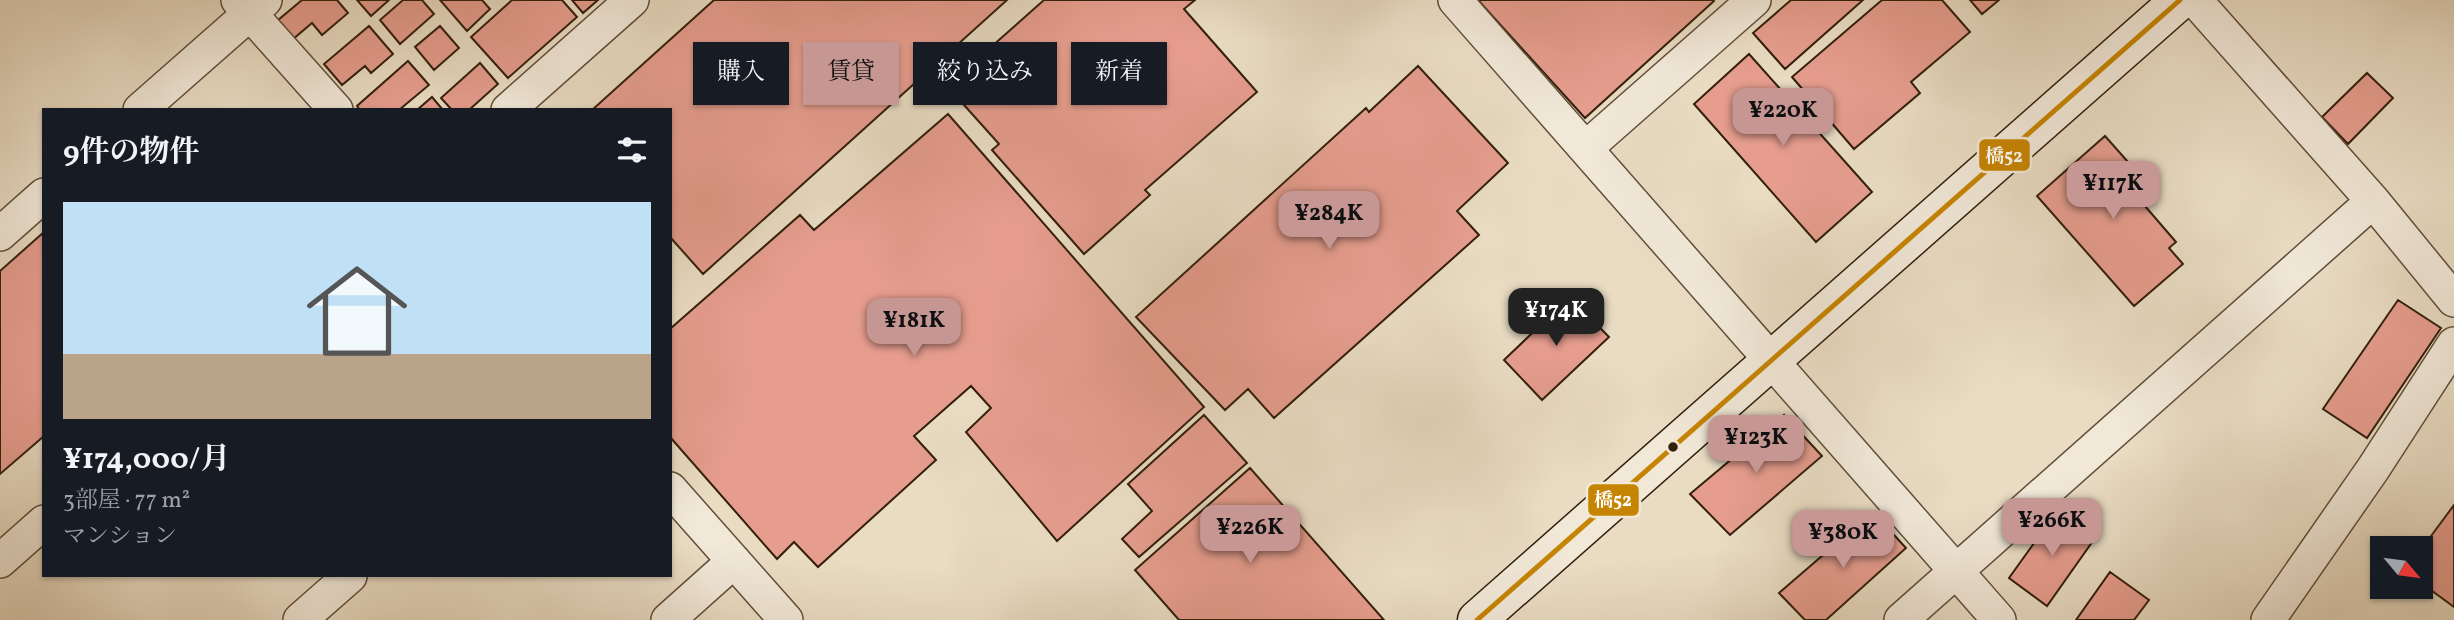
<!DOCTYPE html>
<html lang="ja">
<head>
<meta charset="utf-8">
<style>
  :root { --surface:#171b24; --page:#20242c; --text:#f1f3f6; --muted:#9ea1a6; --line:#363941; --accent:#c59692 }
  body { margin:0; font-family:Vollkorn,"Noto Serif JP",serif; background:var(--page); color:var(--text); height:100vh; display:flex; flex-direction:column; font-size:26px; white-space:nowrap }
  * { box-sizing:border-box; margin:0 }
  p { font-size:23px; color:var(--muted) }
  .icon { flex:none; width:38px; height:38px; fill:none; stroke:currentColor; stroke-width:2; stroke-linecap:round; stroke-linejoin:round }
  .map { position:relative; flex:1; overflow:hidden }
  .drawer { position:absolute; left:42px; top:108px; width:630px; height:469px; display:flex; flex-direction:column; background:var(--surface); border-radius:0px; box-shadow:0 2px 5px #0004 }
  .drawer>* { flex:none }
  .top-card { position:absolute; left:693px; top:42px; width:665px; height:63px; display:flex; gap:14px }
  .needle { width:46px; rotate:119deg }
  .controls { position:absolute; left:2370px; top:536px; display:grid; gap:14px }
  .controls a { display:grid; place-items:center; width:63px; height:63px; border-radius:0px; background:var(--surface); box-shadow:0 2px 5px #0004; font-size:35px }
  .price { position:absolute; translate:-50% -60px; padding:0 16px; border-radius:14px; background:var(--accent); color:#111; font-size:23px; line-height:46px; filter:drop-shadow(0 2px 4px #0008) }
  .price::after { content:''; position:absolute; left:50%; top:42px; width:21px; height:16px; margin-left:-10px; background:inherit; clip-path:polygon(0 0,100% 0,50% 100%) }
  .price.active { background:#222; color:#fff }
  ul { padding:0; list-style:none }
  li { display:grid; align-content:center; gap:14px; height:371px; padding:0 21px }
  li+li { border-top:2px solid var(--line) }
  li span { display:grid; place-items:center; height:217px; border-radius:0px; color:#555 }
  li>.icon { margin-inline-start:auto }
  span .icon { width:126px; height:126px; fill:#fffc; stroke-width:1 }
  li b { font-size:30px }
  h2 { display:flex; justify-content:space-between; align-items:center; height:84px; padding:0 21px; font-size:30px }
  .pill { padding:0 24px; border-radius:0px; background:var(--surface); box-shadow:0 2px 5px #0004; font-size:24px; line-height:63px }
  .pill.active { background:var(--accent); color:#111 }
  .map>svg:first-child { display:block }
</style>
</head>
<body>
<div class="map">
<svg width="2454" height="620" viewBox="0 0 2454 620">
  <rect width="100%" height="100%" fill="#e9dcc3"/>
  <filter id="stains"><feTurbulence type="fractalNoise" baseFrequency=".00286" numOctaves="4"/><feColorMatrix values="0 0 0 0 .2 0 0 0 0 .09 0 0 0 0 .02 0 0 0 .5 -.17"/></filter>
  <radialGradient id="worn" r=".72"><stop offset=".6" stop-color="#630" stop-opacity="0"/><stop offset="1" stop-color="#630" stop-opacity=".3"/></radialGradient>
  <path fill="#e69d8e" stroke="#321f0c" stroke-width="2" d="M 302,0 L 337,0 L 348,13 L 322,35 L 312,23 L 292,40 L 277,21 Z
    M 357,0 L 389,0 L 371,16 Z
    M 403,0 L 422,0 L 434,14 L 400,44 L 380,20 Z
    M 440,0 L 482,0 L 490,9 L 467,31 Z
    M 512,0 L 562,0 L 577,17 L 508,78 L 471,37 Z
    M 572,0 L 598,0 L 583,13 Z
    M 714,0 L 1007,0 L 703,274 L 670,237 L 670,110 L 592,110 Z
    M 1044,0 L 1195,0 L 1184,9 L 1257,92 L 1145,190 L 1150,195 L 1084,254 L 992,150 L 999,144 L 947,86 Z
    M 1478,0 L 1713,0 L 1714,1 L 1585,118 Z
    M 1791,0 L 1863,0 L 1785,69 L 1753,33 Z
    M 1882,0 L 1942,0 L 1970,32 L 1911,82 L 1920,93 L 1854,149 L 1792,77 Z
    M 1970,0 L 1999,0 L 1982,14 Z
    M 369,26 L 393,54 L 371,73 L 365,66 L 342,85 L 324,64 Z
    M 440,26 L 459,48 L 434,70 L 415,47 Z
    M 1749,54 L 1872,192 L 1816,242 L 1694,104 Z
    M 408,61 L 429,85 L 399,110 L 360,110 L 357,106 Z
    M 480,63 L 498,84 L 469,110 L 452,110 L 441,98 Z
    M 1418,66 L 1508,163 L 1457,211 L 1479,235 L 1274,418 L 1248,389 L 1225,410 L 1136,317 L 1366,108 L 1369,112 Z
    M 2367,73 L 2393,98 L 2348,144 L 2322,117 Z
    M 432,97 L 443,110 L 417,110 Z
    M 948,114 L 1204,407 L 1057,541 L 966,432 L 991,408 L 971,386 L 914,436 L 936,460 L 818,567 L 794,542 L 777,559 L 670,437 L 670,329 L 800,215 L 814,230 Z
    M 2105,136 L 2144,180 L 2132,191 L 2176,242 L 2169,248 L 2183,264 L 2134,306 L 2037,196 Z
    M 44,232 L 44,436 L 0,474 L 0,271 Z
    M 1570,297 L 1609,337 L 1542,400 L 1504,360 Z
    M 2398,300 L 2441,328 L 2367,438 L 2323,409 Z
    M 1204,415 L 1247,463 L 1139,557 L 1122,539 L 1152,511 L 1128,484 Z
    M 1784,415 L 1822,456 L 1730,535 L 1690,494 Z
    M 1250,468 L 1384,620 L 1179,620 L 1135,570 Z
    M 2454,505 L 2454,607 L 2420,582 L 2420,551 Z
    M 2057,511 L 2095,538 L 2047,606 L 2009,578 Z
    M 1873,512 L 1906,548 L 1826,620 L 1805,620 L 1779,593 Z
    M 2110,572 L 2149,600 L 2134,620 L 2076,620 Z"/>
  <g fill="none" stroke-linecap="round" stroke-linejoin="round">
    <g stroke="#604e3a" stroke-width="36">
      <path id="street" d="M 238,0 L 336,110
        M 1455,0 L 1999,620
        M 2195,0 L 2373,201 L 2454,300
        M 140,110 L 265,0
        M 508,110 L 632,0
        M 1586,148 L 1754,0
        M 0,234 L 44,195
        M 670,489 L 786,620
        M 0,561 L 44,522
        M 300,620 L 350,576
        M 668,620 L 734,561
        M 1901,620 L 2373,201
        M 2268,620 L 2373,469 L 2454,344"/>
    </g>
    <g stroke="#321f0c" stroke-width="41">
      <path id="secondary" d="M 1477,620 L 2180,0"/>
    </g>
    <use href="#street" stroke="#f1e8d8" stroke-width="33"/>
    <use href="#secondary" stroke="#f1e8d8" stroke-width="38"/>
    <g stroke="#f1e8d8" stroke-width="10">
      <path id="bus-1" d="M 1477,620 L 2180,0"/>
    </g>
    <use href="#bus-1" stroke="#c68403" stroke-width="5"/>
  </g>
  <circle fill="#321f0c" stroke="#f1e8d8" stroke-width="2.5" cx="1673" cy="447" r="6"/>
  <g stroke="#f1e8d8" stroke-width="2.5">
    <rect x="1978" y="138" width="53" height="34" rx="7" fill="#c68403"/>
    <rect x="1587" y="483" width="53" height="34" rx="7" fill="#c68403"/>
  </g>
  <g font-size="19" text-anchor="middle" font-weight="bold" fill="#fff">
    <text x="2004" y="162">橋52</text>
    <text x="1613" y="506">橋52</text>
  </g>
  <rect width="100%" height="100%" filter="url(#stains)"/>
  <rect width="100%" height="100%" fill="url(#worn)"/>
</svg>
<div class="controls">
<a><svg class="needle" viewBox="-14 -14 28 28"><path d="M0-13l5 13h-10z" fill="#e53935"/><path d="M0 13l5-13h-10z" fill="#9ea1a6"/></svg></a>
</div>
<b class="price" style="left:1783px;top:148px">¥220K</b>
<b class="price" style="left:2113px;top:221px">¥117K</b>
<b class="price" style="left:1329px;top:251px">¥284K</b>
<b class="price active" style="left:1556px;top:348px">¥174K</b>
<b class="price" style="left:914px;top:358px">¥181K</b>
<b class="price" style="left:1756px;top:475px">¥123K</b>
<b class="price" style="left:2052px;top:558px">¥266K</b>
<b class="price" style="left:1250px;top:565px">¥226K</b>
<b class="price" style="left:1843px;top:570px">¥380K</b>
<div class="top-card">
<a class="pill">購入</a>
<a class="pill active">賃貸</a>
<a class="pill">絞り込み</a>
<a class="pill">新着</a>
</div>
<section class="drawer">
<h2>9件の物件<svg class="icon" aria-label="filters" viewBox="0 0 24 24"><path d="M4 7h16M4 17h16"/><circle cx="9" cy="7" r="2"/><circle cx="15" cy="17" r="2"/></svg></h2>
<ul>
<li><span style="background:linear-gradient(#bfe0f5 70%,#b9a48a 0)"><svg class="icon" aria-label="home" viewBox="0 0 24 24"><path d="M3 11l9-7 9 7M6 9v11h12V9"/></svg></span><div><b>¥174,000/月</b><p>3部屋 · 77 m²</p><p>マンション</p></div></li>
</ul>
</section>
</div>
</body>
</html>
